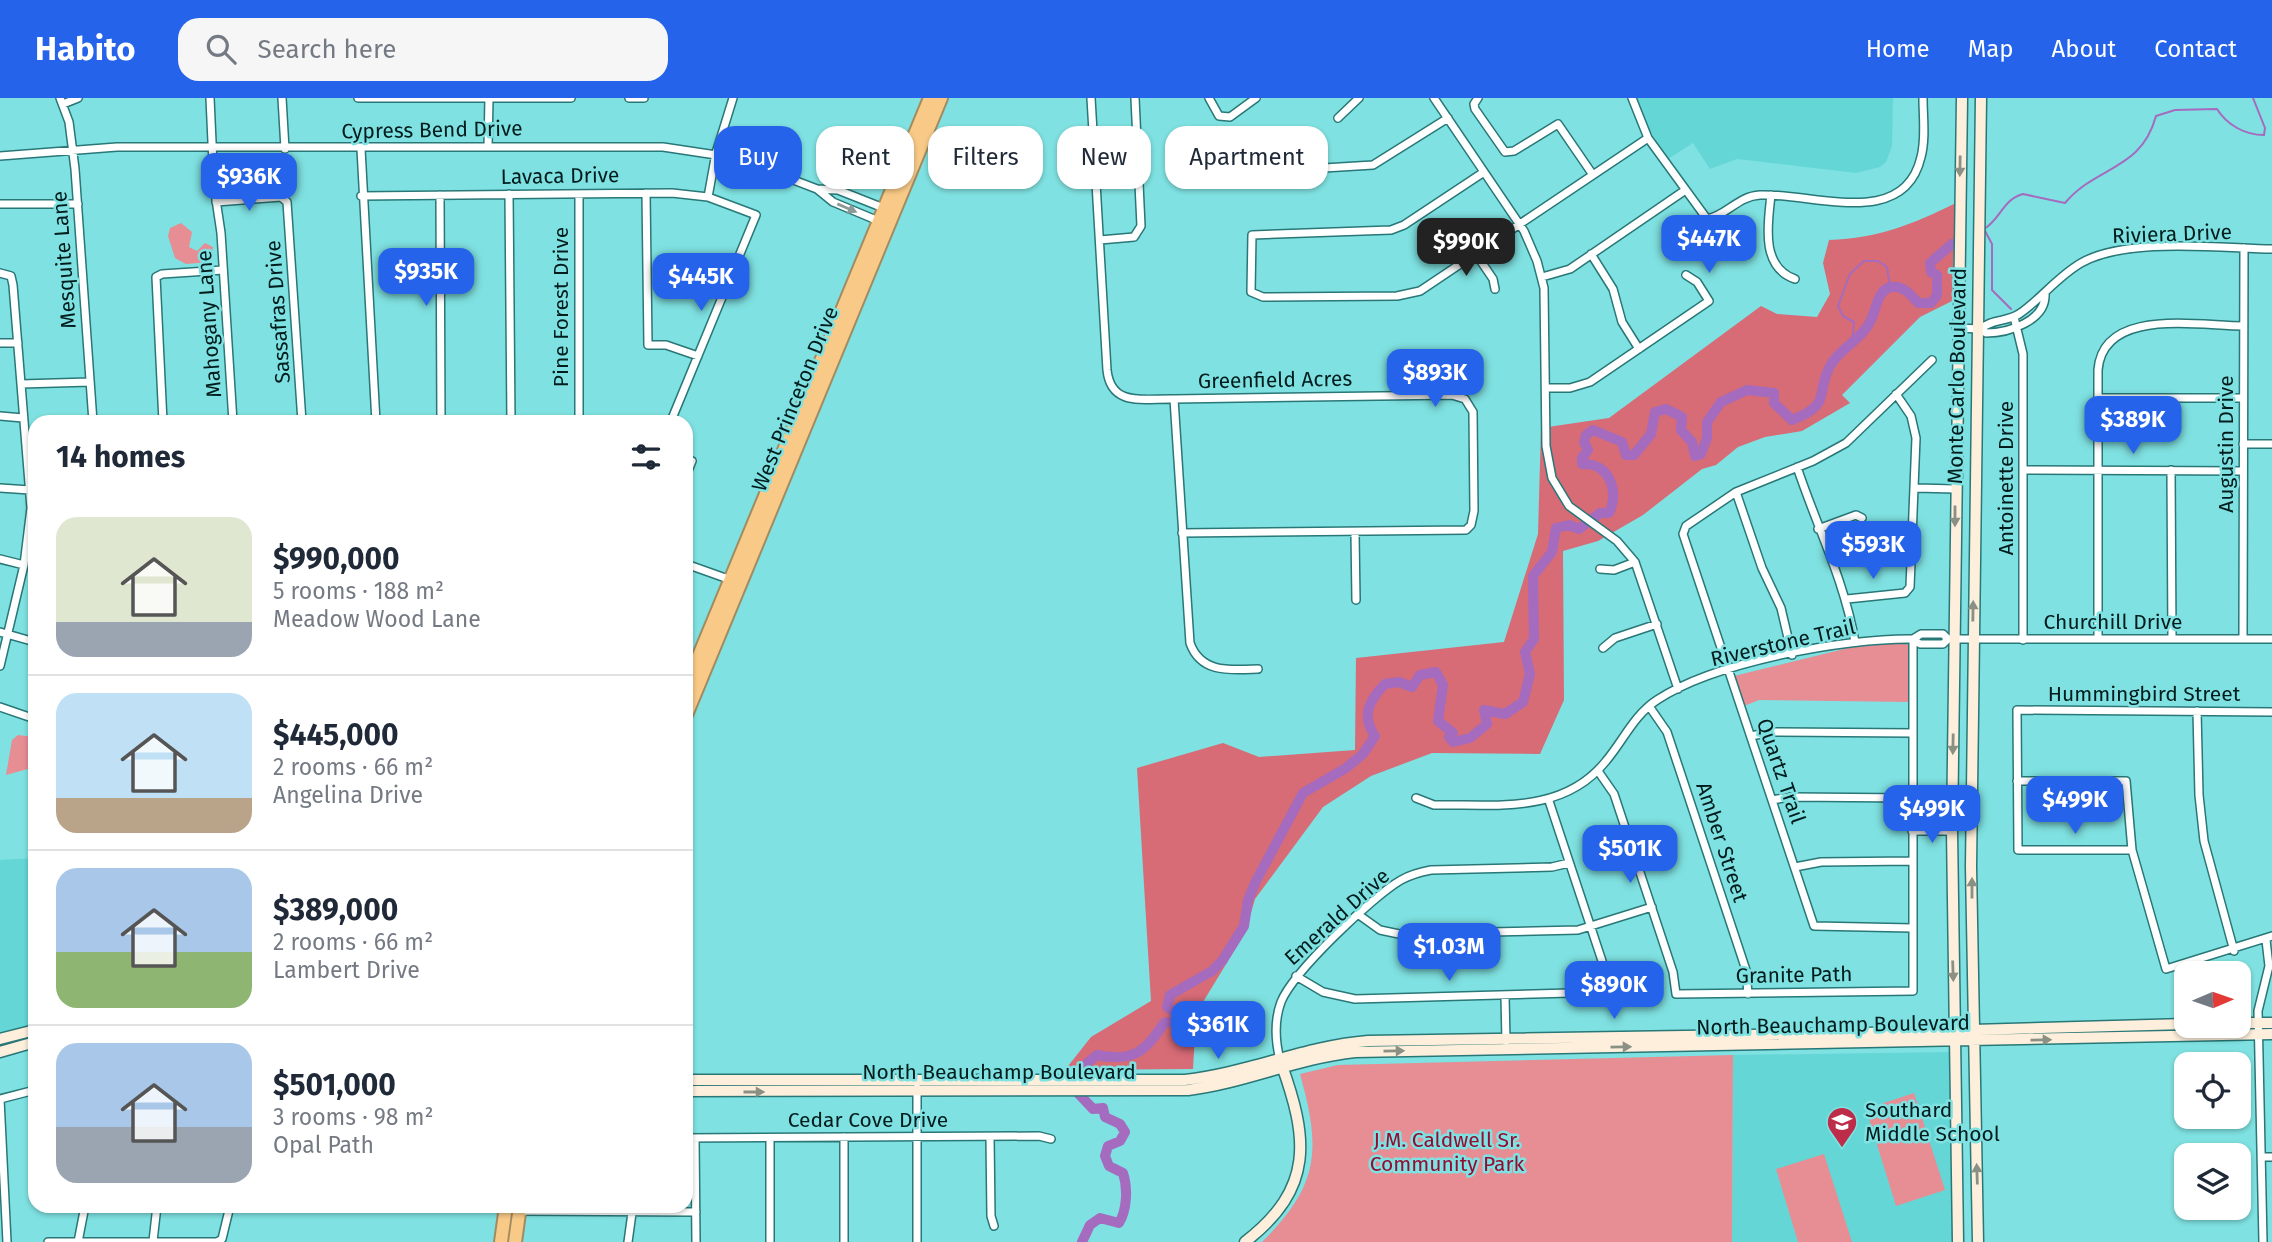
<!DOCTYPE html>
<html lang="en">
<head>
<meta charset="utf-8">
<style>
  :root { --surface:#fff; --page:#f6f6f7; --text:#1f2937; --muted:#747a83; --line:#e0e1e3; --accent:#2563eb }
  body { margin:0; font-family:"Fira Sans",sans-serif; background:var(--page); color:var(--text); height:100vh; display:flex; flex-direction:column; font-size:26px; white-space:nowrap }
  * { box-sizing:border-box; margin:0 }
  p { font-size:23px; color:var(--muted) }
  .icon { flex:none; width:38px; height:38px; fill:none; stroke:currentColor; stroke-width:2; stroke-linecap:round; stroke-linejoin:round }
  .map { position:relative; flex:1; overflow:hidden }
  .drawer { position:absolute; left:28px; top:317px; width:665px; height:798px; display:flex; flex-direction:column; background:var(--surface); border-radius:21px; box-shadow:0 2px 5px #0004 }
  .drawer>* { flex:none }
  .guide { position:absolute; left:714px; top:28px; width:665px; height:63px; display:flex; gap:14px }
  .needle { width:46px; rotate:88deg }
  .tools { position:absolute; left:2174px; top:863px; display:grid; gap:14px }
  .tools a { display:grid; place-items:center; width:77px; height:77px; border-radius:14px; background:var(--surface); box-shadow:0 2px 5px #0004; font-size:35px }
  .price { position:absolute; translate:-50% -60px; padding:0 16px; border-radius:14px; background:var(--accent); color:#fff; font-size:23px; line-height:46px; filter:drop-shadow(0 2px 4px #0008) }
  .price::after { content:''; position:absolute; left:50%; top:42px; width:21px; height:16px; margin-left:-10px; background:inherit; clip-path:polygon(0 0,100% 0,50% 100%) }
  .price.on { background:#222; color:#fff }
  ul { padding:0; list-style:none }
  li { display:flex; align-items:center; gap:21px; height:175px; padding:0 28px }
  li+li { border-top:2px solid var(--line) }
  li span { display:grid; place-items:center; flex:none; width:196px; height:140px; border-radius:21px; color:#555 }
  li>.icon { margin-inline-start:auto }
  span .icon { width:84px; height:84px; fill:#fffc; stroke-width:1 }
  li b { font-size:30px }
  h2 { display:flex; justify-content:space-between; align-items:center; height:84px; padding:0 28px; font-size:30px }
  .chip { padding:0 24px; border-radius:21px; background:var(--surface); box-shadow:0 2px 5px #0004; font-size:24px; line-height:63px }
  .chip.on { background:var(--accent); color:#fff }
  header { display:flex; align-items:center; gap:42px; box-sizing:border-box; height:98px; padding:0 35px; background:var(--accent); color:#fff }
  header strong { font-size:33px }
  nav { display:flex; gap:38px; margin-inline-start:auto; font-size:24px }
  .search { width:490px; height:63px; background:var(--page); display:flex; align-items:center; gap:18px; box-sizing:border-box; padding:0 24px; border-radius:21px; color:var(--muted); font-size:26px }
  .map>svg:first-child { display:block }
</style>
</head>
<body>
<header>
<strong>Habito</strong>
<div class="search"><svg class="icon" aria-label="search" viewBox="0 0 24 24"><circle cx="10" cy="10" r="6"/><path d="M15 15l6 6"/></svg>Search here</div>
<nav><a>Home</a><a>Map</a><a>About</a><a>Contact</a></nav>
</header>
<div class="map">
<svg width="2272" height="1144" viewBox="0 0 2272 1144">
  <rect width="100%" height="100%" fill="#7fe1e1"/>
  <path fill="#65d6d6" d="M 1637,0 L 1893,0 L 1892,48 L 1886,64 L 1880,69 L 1856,75 L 1737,61 L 1710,71 L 1693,45 L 1668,61 L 1647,28 Z
    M 35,760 L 35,928 L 0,937 L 0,762 Z
    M 1949,954 L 1953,1144 L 1732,1144 L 1733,957 Z"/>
  <path fill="#e78d94" d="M 181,125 L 192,134 L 189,149 L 197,153 L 205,145 L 213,149 L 211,164 L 186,166 L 175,160 L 168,138 L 170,130 Z
    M 1895,545 L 1911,547 L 1909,604 L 1759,602 L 1744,608 L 1734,578 L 1848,550 Z
    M 18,637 L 35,639 L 35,669 L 6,677 L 12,642 Z
    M 1733,957 L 1732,1144 L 1262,1144 C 1320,1087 1321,1051 1300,976 L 1338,967 Z
    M 1914,995 L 1945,1092 L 1896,1108 L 1866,1011 Z
    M 1824,1056 L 1852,1144 L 1798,1144 L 1776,1071 Z"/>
  <path fill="#d76b76" d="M 1956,105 L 1952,203 L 1920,219 L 1842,297 L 1850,305 L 1802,333 L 1765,339 L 1738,349 L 1716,367 L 1702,371 L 1643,417 L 1598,443 L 1563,453 L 1564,602 L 1540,656 L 1432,655 L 1371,678 L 1323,709 L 1255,801 L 1245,835 L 1203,904 L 1195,936 L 1193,971 L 1065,972 L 1091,939 L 1151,903 L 1137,670 L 1223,645 L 1259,659 L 1355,652 L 1356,560 L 1504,544 L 1538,436 L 1541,330 L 1609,320 L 1761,208 L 1777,216 L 1817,219 L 1830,196 L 1823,165 L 1829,142 C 1879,140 1911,127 1956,105 Z"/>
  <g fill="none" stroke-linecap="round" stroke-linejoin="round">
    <path stroke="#a56bbe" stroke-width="2" d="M 2011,211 L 1992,192 L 1992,146 L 1984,131 C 2000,122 2003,101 2023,96 L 2065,105 C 2097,67 2141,73 2156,18 L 2175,12 L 2217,11 C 2227,27 2245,37 2264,37 L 2265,30 L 2253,0
      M 1852,246 L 1854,224 L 1843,218 L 1838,208 L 1850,176 L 1864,163 L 1878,163 L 1887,169 L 1890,189"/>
    <path stroke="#a56bbe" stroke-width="10" d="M 1082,1144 L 1090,1127 L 1100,1120 L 1119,1125 C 1127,1112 1128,1090 1123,1075 L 1109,1068 L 1105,1058 L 1108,1048 L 1120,1043 L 1125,1034 L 1120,1026 L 1105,1019 L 1103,1010 L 1093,1011 L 1078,995 L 1086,966 L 1097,957 C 1132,964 1145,955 1164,925 L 1178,923 L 1180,918 L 1167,909 L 1170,897 L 1212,873 L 1222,863 L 1244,828 L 1248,802 L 1256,783 L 1303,695 L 1346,670 L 1363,656 L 1375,638 C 1361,618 1369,602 1385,586 L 1399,584 L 1412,589 L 1420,577 L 1436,574 L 1443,587 L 1438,623 L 1453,635 L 1449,639 L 1453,644 L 1470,640 L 1487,626 L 1484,612 L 1505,616 L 1523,604 L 1530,576 L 1525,554 L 1534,541 L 1533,478 L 1552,454 L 1556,430 L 1569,427 L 1579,431 L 1600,415 L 1609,415 C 1620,394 1609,364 1582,366 L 1582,360 L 1588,352 L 1584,344 L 1586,337 L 1593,332 L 1622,344 L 1626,357 L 1634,357 L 1651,336 L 1655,314 L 1666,311 L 1682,319 L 1681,332 L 1692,344 L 1695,358 L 1701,356 L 1707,340 L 1707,324 L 1721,304 L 1747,292 L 1774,295 L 1774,305 L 1792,322 C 1833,306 1815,296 1830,268 C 1839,251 1861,242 1870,224 C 1876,213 1877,192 1891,189 C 1903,187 1911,197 1918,205 L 1931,205 L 1937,197 L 1937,177 L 1931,174 L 1930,165 L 1952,146"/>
    <g stroke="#297777" stroke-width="10">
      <path id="street" d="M 60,0 L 69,24 L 75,71 L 93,324
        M 210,0 L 214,88 L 221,135 L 233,324
        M 282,0 L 285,51
        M 358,0 L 571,0
        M 629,0 L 644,0
        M 1091,0 L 1107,272 C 1111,310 1145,300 1174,301 L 1452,297 L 1465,301 L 1473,314 L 1474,413 L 1471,427 L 1466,432 L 1182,435
        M 1209,0 L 1219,18 L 1230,19 L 1256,0
        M 1434,0 L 1524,133 L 1537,163 L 1544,190 L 1546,348 L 1552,380 L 1569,408 L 1617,443 L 1635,464 L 1678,591
        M 1478,0 L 1474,6 L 1475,11 L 1505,54 L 1514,53 L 1558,26 L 1593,77
        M 1632,0 L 1648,40 L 1707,121 C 1726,118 1738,98 1760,97 C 1810,94 1904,133 1921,59 C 1926,41 1923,19 1923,0
        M 63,6 L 78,0
        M 1338,20 L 1359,0
        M 488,49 L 489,0
        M 361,51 L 376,324
        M 0,58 L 117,49 L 663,49 L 736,60 L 817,91
        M 1308,64 L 1324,70 L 1373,67 L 1448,20
        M 1484,74 L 1404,127 L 1391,132 L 1252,137 L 1251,194 L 1263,199 L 1397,198 L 1420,193 L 1648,40
        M 646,95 L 648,247 L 666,247 L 698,258
        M 509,96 L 511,324
        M 440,97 L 441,324
        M 1771,97 C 1768,125 1760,169 1795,181
        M 361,98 L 672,95 L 708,99 L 756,117 L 671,323 L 503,324
        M 708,99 L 716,55 L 733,0
        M 216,104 L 281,99 L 287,104 L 302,324
        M 0,106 L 78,106
        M 881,124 L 833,104 L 817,91 L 838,92 L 886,111
        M 1100,142 L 1134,139 L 1141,128 L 1135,0
        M 1476,156 L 1493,181 L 1495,191
        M 1591,156 L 1613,191 L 1622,224 L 1639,251
        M 0,175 L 11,178 L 13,187 L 31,410 L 24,467 L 0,568
        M 1542,179 L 1570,171 L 1684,93
        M 2014,219 L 2023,256 L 2023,542
        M 1956,230 L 1981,231 L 1986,235 C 2008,235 2047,223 2045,195
        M 1981,231 C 1990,221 2007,224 2019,216 C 2041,201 2057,179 2081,165 C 2126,139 2219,150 2272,151
        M 0,245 L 18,245
        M 21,286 L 90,284
        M 1546,290 L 1570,290 L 1590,284 L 1709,203 L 1697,184 L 1686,177
        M 2098,300 L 2243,300
        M 1174,301 L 1190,545 C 1201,576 1231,572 1258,571
        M 0,318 L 23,320
        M 579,323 L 579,96
        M 163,324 L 156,179 L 162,176 L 223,172
        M 374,324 L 388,324
        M 2243,346 L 2272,346
        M 1797,369 C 1817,429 1844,481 1855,544
        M 2023,372 L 2243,373
        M 2171,372 L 2172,541
        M 686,378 L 692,363
        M 0,390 L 30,392
        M 1916,390 L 1955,391
        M 1736,394 L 1762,470 L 1781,510 L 1792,557
        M 1818,431 L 1856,417 L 1862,420
        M 1355,435 L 1356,502
        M 0,461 L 24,467
        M 686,466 L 731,482
        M 1600,471 L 1614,472 L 1635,464
        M 1847,501 L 1905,495 L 1910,489 L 1916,340 L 1911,318 L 1896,296
        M 0,534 L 35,544
        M 1913,541 L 1920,546 L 1943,546 L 1948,541 L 2272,541
        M 2098,541 L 2098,272 C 2103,209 2198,228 2243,228
        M 2243,541 L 2244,150
        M 1603,550 L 1615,540 L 1657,526
        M 1649,608 L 1667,634 L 1746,872 L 1748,896
        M 0,609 L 35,621
        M 2197,613 L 2199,697 L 2204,743 L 2234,853
        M 1751,638 L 1771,634 L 1913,635
        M 1598,673 L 1614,696 L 1673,874 L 1676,896 L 1913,893 L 1913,541
        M 2017,683 L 2126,683 L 2132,752 L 2166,871 L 2272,838
        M 1416,700 L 1434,707 C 1495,706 1563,717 1606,663 C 1623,643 1634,617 1657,602 C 1714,564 1845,540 1913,541 L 1921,536 L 1943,536 L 1948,541
        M 1772,702 L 1790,699 L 1912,700
        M 1912,733 L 1952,733
        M 2132,752 L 2018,752 L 2017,612 L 2272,614
        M 1795,769 L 1821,764 L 1912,763
        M 1359,817 L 1380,832 L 1399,836 L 1578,832 L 1652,809
        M 1912,830 L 1814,828 L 1683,436 L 1686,428 L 1736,394 L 1813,363 L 1846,345 L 1932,262
        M 1296,878 L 1323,894 L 1355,901 L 1607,894 L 1608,881 L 1549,703
        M 1505,898 L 1506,943
        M 1280,962 C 1275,942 1274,923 1281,904 C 1293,874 1372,799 1401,782 C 1410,777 1420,774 1431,772 L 1552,769 L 1569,765
        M 0,1001 L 7,1144
        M 0,1001 L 35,992
        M 844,1039 L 844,1144
        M 990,1039 L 991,1118 L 994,1128
        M 686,1040 L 1039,1038 L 1051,1041
        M 695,1040 L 696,1144
        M 770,1040 L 770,1144
        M 2261,1059 L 2272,1059
        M 518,1113 L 696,1114
        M 153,1143 L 157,1108
        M 48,1144 L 217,1144 L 222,1141 L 230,1108
        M 78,1144 L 85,1108
        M 628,1144 L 632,1115
        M 917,1144 L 917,990
        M 2263,1144 L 2258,913 L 2269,868 L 2266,842"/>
    </g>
    <g stroke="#297777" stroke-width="13">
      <path id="secondary" d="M 2238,925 L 2272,925
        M 0,941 L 35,932
        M 0,954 L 35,944
        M 686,982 L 1185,982 C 1248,975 1305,948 1368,943 L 1866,935 L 2186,926
        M 686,993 L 1188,992 C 1245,985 1298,960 1355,954 L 2272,936
        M 1245,1144 C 1315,1090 1308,1040 1281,965
        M 1958,1144 L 1952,733 L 1962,0
        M 1978,1144 L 1971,769 L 1981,0"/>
    </g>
    <g stroke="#a18c62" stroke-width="16">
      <path id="highway" d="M 686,589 L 930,0
        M 686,617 L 941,0
        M 501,1144 L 506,1108
        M 515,1144 L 520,1108"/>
    </g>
    <use href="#street" stroke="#fff" stroke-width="7"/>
    <use href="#secondary" stroke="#fdefdb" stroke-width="10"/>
    <use href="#highway" stroke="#f8c987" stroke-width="12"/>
  </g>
  <defs><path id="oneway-solid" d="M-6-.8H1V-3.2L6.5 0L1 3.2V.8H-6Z" transform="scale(1.75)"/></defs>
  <g fill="#8b9085">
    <use href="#oneway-solid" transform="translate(1960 68) rotate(91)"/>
    <use href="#oneway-solid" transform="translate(1955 418) rotate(90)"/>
    <use href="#oneway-solid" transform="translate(1973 513) rotate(-89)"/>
    <use href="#oneway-solid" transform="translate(1953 646) rotate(91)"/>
    <use href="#oneway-solid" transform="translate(1972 790) rotate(-90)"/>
    <use href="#oneway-solid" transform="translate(1953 873) rotate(88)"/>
    <use href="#oneway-solid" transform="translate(2041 942) rotate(-1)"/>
    <use href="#oneway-solid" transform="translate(1621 949) rotate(-1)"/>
    <use href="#oneway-solid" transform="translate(1394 953) rotate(-1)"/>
    <use href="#oneway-solid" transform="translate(754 994)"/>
    <use href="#oneway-solid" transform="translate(1977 1076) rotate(-92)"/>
  </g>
  <use fill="#8c9999" href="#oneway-solid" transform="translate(847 110) rotate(23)"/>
  <defs>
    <g id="school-pin" transform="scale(1.575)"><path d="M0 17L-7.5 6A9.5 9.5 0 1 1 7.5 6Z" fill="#bd2c49" stroke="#7fe1e1"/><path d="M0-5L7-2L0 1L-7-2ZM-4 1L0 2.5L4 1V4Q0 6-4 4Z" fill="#fff"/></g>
  </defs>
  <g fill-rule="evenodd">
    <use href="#school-pin" x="1842" y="1024"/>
  </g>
  <g text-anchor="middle" stroke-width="5" stroke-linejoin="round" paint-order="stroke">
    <g font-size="21" fill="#001c1c" stroke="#7fe1e1">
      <text transform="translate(432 32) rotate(-1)" y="7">Cypress Bend Drive</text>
      <text transform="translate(560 78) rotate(-1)" y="7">Lavaca Drive</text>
      <text transform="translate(2172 136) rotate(-2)" y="7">Riviera Drive</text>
      <text transform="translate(64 162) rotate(-94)" y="7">Mesquite Lane</text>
      <text transform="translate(561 209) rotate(-90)" y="7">Pine Forest Drive</text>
      <text transform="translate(278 214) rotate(-94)" y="7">Sassafras Drive</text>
      <text transform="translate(209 226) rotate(-94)" y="7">Mahogany Lane</text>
      <text transform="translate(1957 278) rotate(-89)" y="7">Monte Carlo Boulevard</text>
      <text transform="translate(1275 282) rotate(-1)" y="7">Greenfield Acres</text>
      <text transform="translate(795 301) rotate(-68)" y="7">West Princeton Drive</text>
      <text transform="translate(2226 346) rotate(-90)" y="7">Augustin Drive</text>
      <text transform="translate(2006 380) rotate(-90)" y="7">Antoinette Drive</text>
      <text x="2113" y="531">Churchill Drive</text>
      <text transform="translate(1783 545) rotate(-13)" y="7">Riverstone Trail</text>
      <text x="2144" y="603">Hummingbird Street</text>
      <text transform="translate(1781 673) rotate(71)" y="7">Quartz Trail</text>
      <text transform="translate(1722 744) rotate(72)" y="7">Amber Street</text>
      <text transform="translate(1337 819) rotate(-42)" y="7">Emerald Drive</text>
      <text transform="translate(1794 877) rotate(-1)" y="7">Granite Path</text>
      <text transform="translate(1833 927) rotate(-1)" y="7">North Beauchamp Boulevard</text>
      <text x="999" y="981">North Beauchamp Boulevard</text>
      <text x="868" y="1029">Cedar Cove Drive</text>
    </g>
    <g font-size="21" fill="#001c1c" stroke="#7fe1e1" text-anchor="start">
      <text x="1865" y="1019">Southard<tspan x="1865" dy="24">Middle School</tspan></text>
    </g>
    <g font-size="21" fill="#950c31" stroke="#7fe1e1">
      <text x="1447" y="1049">J.M. Caldwell Sr.<tspan x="1447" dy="24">Community Park</tspan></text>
    </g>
  </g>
</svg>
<div class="tools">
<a><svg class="needle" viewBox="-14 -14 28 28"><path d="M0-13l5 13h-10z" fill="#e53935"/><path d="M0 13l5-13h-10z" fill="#747a83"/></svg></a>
<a><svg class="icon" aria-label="locate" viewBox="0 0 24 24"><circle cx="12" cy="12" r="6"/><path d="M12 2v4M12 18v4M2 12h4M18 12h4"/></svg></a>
<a><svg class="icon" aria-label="layers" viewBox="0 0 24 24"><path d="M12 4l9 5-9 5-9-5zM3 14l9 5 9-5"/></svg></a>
</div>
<b class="price" style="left:249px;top:115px">$936K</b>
<b class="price" style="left:1709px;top:177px">$447K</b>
<b class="price on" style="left:1466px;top:180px">$990K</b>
<b class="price" style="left:426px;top:210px">$935K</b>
<b class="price" style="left:701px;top:215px">$445K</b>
<b class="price" style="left:1435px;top:311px">$893K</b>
<b class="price" style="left:2133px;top:358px">$389K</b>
<b class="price" style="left:1873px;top:483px">$593K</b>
<b class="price" style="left:2075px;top:738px">$499K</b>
<b class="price" style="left:1932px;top:747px">$499K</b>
<b class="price" style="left:1630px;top:787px">$501K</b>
<b class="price" style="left:1449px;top:885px">$1.03M</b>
<b class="price" style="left:1614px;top:923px">$890K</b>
<b class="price" style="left:1218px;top:963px">$361K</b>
<div class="guide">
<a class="chip on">Buy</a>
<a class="chip">Rent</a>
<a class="chip">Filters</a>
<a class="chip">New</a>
<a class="chip">Apartment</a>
</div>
<section class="drawer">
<h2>14 homes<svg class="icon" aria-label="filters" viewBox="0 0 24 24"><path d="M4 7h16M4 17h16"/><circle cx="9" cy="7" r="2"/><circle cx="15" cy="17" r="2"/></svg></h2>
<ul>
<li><span style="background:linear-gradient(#dfe7d0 75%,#9aa5b1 0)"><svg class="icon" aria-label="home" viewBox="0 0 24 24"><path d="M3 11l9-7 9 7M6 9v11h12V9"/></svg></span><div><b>$990,000</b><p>5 rooms · 188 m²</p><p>Meadow Wood Lane</p></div></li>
<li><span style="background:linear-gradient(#bfe0f5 75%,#b9a48a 0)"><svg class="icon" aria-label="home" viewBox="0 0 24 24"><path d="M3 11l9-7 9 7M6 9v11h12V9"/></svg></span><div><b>$445,000</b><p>2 rooms · 66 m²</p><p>Angelina Drive</p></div></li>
<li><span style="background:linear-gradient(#a9c7e8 60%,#8fb573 0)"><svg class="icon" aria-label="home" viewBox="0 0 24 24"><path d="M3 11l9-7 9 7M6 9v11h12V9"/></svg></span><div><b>$389,000</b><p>2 rooms · 66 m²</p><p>Lambert Drive</p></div></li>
<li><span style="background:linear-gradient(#a9c7e8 60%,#9aa5b1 0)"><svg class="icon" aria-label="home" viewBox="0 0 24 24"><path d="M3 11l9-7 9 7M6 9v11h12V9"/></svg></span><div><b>$501,000</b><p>3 rooms · 98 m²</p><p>Opal Path</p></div></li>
</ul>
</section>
</div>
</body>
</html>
